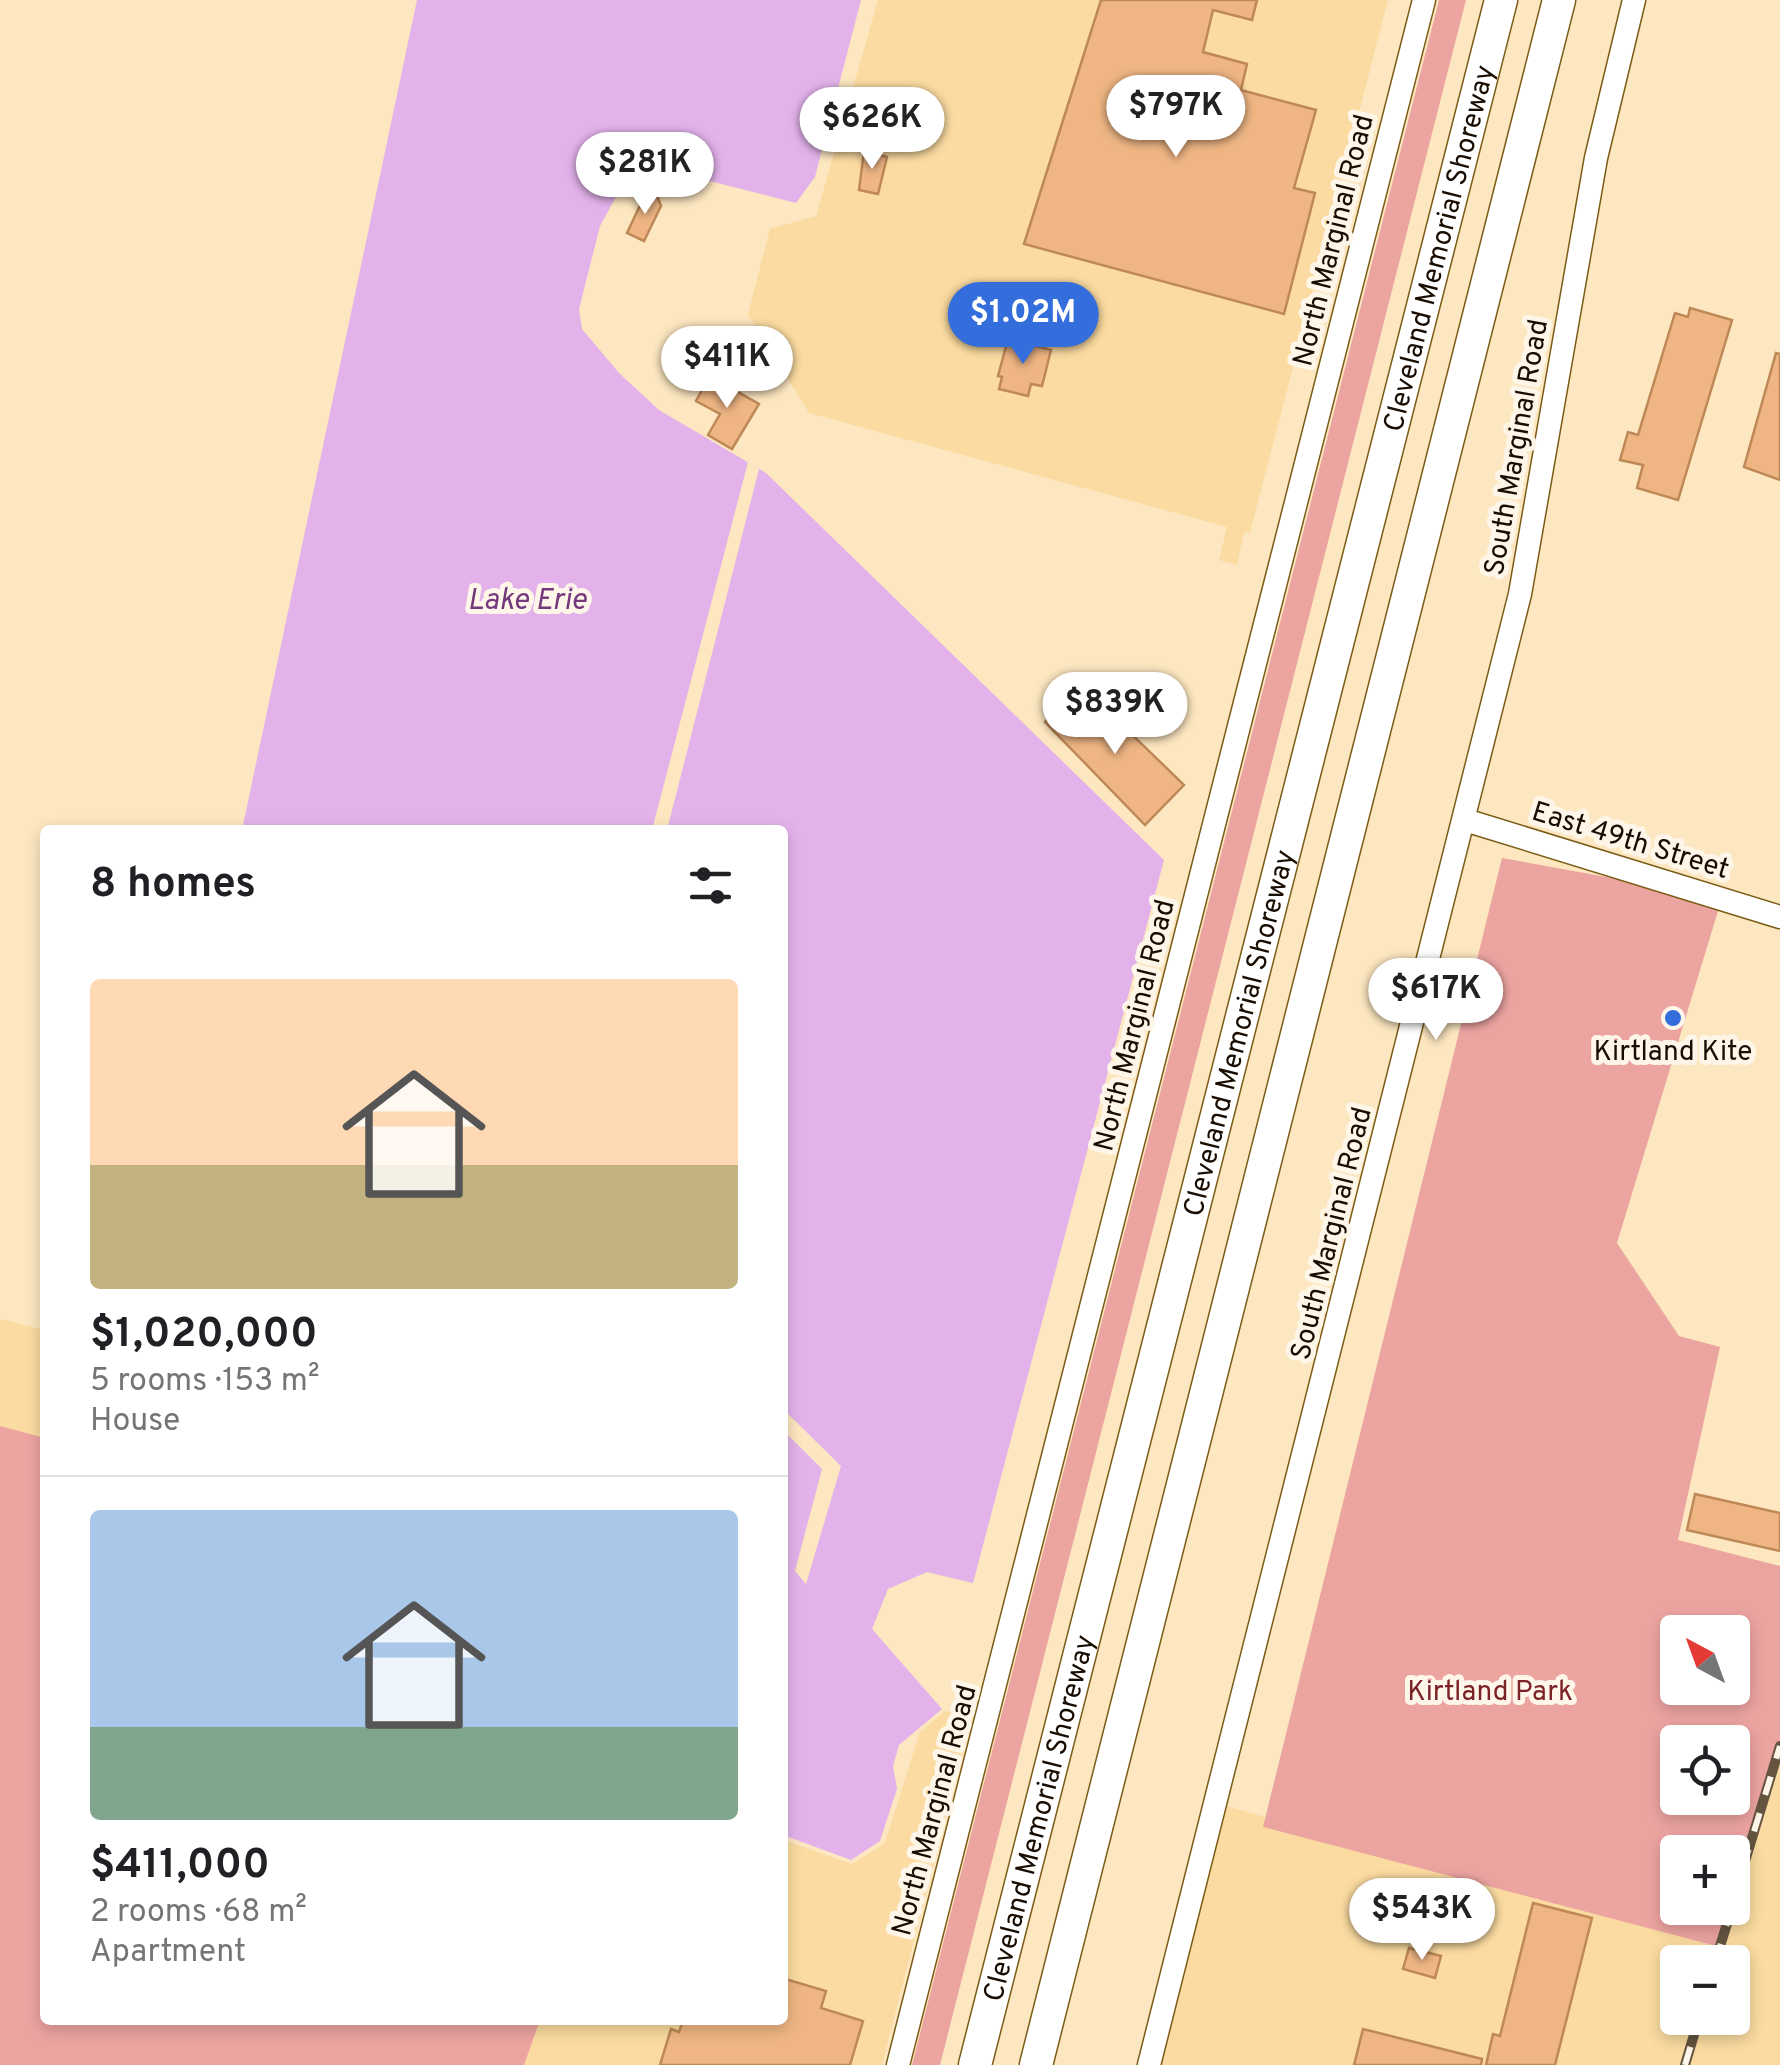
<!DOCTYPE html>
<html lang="en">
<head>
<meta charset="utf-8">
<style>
  :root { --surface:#fff; --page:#f6f6f6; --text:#202124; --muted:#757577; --line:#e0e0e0; --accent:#346ddc }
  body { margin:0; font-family:Overpass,sans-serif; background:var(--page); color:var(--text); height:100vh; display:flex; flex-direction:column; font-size:38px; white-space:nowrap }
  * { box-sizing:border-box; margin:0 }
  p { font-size:32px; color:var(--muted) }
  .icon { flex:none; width:55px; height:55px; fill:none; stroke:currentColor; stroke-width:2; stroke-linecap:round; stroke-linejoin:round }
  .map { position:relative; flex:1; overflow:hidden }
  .drawer { position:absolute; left:40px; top:825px; width:748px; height:1200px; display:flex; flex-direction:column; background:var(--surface); border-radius:10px; box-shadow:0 5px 15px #0003 }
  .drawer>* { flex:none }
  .needle { width:65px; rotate:319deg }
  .buttons { position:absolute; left:1660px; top:1615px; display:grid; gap:20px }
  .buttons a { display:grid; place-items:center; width:90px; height:90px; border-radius:10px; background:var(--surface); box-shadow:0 5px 15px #0003; font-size:50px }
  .price { position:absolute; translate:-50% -85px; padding:0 22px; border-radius:35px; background:#fff; color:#222; font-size:32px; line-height:65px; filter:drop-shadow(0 2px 5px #0008) }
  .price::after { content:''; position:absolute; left:50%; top:60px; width:30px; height:22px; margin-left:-15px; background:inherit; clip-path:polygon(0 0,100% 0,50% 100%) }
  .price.active { background:var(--accent); color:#fff }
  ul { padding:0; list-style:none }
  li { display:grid; align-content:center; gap:20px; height:530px; padding:0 50px }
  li+li { border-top:2px solid var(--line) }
  li span { display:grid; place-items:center; height:310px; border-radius:10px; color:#555 }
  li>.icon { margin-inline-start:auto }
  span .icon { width:180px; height:180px; fill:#fffc; stroke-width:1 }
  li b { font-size:42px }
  h2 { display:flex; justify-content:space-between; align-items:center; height:120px; padding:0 50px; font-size:42px }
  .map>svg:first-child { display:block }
</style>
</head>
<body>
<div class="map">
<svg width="1780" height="2065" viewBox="0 0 1780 2065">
  <rect width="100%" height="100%" fill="#fde7c0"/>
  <path fill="#fbdba1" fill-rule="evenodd" d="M 878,0 L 1388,0 L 1250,533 L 1244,532 L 1237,565 L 1219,560 L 1227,527 L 809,413 L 748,314 L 770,229 L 816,216 Z
    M 0,1319 L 45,1330 L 45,2020 L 782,2020 L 783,1840 L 852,1864 L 885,1843 L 920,1732 L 945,1711 L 971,1718 L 882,2065 L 0,2065 Z
    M 1780,1746 L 1780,2065 L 1149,2065 L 1216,1803 L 1719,1947 ZM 1678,1962 L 1732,1962 L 1732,2018 L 1678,2018 Z"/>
  <path fill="#eca4a1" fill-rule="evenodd" d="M 1439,0 L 1466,0 L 940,2065 L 912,2065 Z
    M 1502,858 L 1722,898 L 1617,1243 L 1679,1336 L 1720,1347 L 1678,1540 L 1780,1566 L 1780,1746 L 1733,1904 L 1732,1852 L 1678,1852 L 1678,1908 L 1732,1908 L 1720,1947 L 1263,1827 ZM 1678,1632 L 1732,1632 L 1732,1688 L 1678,1688 ZM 1678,1742 L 1732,1742 L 1732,1798 L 1678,1798 Z
    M 0,1426 L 45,1438 L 45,2020 L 540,2020 L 524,2065 L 0,2065 Z"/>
  <path fill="#e3b2eb" d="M 417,0 L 861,0 L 815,177 L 796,203 L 674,172 L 650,170 L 633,177 L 617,195 L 600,226 L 579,309 L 582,329 L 619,373 L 659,410 L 766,473 L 1164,860 L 973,1583 L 927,1572 L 888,1589 L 872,1629 L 942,1709 L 899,1745 L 893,1766 L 897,1789 L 880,1841 L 851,1860 L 783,1835 L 782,830 L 242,830 Z"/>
  <path fill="#fde7c0" d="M 748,462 L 759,469 L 667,830 L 652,830 Z
    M 783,1409 L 841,1466 L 806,1584 L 795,1571 L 822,1469 L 783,1430 Z"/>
  <path fill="#efb684" stroke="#be8857" stroke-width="2.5" d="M 1101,0 L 1257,0 L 1252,20 L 1213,10 L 1203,52 L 1247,64 L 1241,90 L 1316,110 L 1294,188 L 1315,193 L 1284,314 L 1024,244 Z
    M 864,151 L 887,157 L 878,194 L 859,190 Z
    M 656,193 L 661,206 L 644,241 L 627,233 L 644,197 Z
    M 1690,308 L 1732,320 L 1678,500 L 1637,488 L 1643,465 L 1620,460 L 1628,432 L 1638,435 L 1675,313 L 1688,317 Z
    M 1008,339 L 1051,350 L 1042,386 L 1031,384 L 1028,396 L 999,389 L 1002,377 L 998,376 Z
    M 1776,353 L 1780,354 L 1780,480 L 1744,467 Z
    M 710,376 L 759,404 L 732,449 L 708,435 L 720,414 L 696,401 Z
    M 1076,689 L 1110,723 L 1116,719 L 1184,785 L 1145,825 L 1045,722 Z
    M 1695,1494 L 1780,1513 L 1780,1551 L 1687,1530 Z
    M 1533,1903 L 1592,1918 L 1555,2065 L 1486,2065 L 1493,2034 L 1500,2036 Z
    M 1409,1948 L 1441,1956 L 1435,1978 L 1403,1969 Z
    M 782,1978 L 826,1991 L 821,2008 L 863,2021 L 850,2065 L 660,2065 L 671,2029 L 679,2032 L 683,2020 L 782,2020 Z
    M 1363,2029 L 1482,2059 L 1481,2065 L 1354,2065 Z"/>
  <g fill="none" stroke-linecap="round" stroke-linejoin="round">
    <g stroke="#7b5b15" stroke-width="25">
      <path id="minor" d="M 1465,820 L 1780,917
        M 898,2065 L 1424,0
        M 1149,2065 L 1520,594 L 1596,158 L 1634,0"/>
    </g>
    <g stroke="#7b5b15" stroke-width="35">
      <g id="highway">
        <path id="s1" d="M 975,2065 L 1501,0"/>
        <path d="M 1036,2065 L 1559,0"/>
      </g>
    </g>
    <use href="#minor" stroke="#fff" stroke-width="22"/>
    <use href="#highway" stroke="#fff" stroke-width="32"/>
    <g stroke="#645440" stroke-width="10">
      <path id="rail" d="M 1732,1904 L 1780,1746
        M 1715,1962 L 1732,1908
        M 1685,2065 L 1699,2018"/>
    </g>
    <use href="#rail" stroke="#fef6e9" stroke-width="6" stroke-dasharray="19" stroke-linecap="butt"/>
  </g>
  <circle fill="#346ddc" stroke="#fef6e9" stroke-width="4" cx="1673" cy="1018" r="10"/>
  <g text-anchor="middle" stroke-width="10" stroke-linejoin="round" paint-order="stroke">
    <g font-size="28" fill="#190c00" stroke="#fef6e9">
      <text transform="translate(1332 240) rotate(-76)" y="10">North Marginal Road</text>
      <text dy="10" stroke="none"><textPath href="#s1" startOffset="1875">Cleveland Memorial Shoreway</textPath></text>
      <text transform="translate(1515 447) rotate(-80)" y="10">South Marginal Road</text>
      <text transform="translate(1631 839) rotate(17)" y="10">East 49th Street</text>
      <text transform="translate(1133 1025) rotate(-76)" y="10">North Marginal Road</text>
      <text dy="10" stroke="none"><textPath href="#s1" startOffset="1065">Cleveland Memorial Shoreway</textPath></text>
      <text transform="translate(1330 1233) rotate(-76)" y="10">South Marginal Road</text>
      <text transform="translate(933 1810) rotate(-75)" y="10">North Marginal Road</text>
      <text dy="10" stroke="none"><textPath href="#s1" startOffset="255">Cleveland Memorial Shoreway</textPath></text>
    </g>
    <g font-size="28" fill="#190c00" stroke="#fef6e9">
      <text x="1673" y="1060">Kirtland Kite</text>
    </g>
    <g font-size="28" fill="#7c2227" stroke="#fef6e9">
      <text x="1490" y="1700">Kirtland Park</text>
    </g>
    <g font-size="30" font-style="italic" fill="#73397c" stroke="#fef6e9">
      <text x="527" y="609">Lake Erie</text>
    </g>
  </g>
</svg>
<div class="buttons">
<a><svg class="needle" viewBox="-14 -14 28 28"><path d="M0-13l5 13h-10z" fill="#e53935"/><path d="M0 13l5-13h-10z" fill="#757577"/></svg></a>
<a><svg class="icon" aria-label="locate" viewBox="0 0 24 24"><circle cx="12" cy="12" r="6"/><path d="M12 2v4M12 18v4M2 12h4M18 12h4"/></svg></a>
<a>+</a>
<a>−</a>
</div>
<b class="price" style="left:1176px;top:160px">$797K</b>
<b class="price" style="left:872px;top:172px">$626K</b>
<b class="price" style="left:645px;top:217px">$281K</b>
<b class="price active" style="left:1023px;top:367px">$1.02M</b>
<b class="price" style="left:727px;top:411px">$411K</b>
<b class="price" style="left:1115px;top:757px">$839K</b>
<b class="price" style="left:1436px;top:1043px">$617K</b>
<b class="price" style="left:1422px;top:1963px">$543K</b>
<section class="drawer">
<h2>8 homes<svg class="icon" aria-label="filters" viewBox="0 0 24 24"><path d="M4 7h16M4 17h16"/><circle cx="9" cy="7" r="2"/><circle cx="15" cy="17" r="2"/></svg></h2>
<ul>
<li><span style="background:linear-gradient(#ffd9b3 60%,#c2b280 0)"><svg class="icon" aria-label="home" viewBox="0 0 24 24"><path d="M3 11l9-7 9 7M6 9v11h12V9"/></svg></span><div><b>$1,020,000</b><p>5 rooms · 153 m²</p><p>House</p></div></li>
<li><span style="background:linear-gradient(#a9c7e8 70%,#7fa58c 0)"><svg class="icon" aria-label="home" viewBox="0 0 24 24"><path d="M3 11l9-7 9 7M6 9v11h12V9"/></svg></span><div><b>$411,000</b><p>2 rooms · 68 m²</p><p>Apartment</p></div></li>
</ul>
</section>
</div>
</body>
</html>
